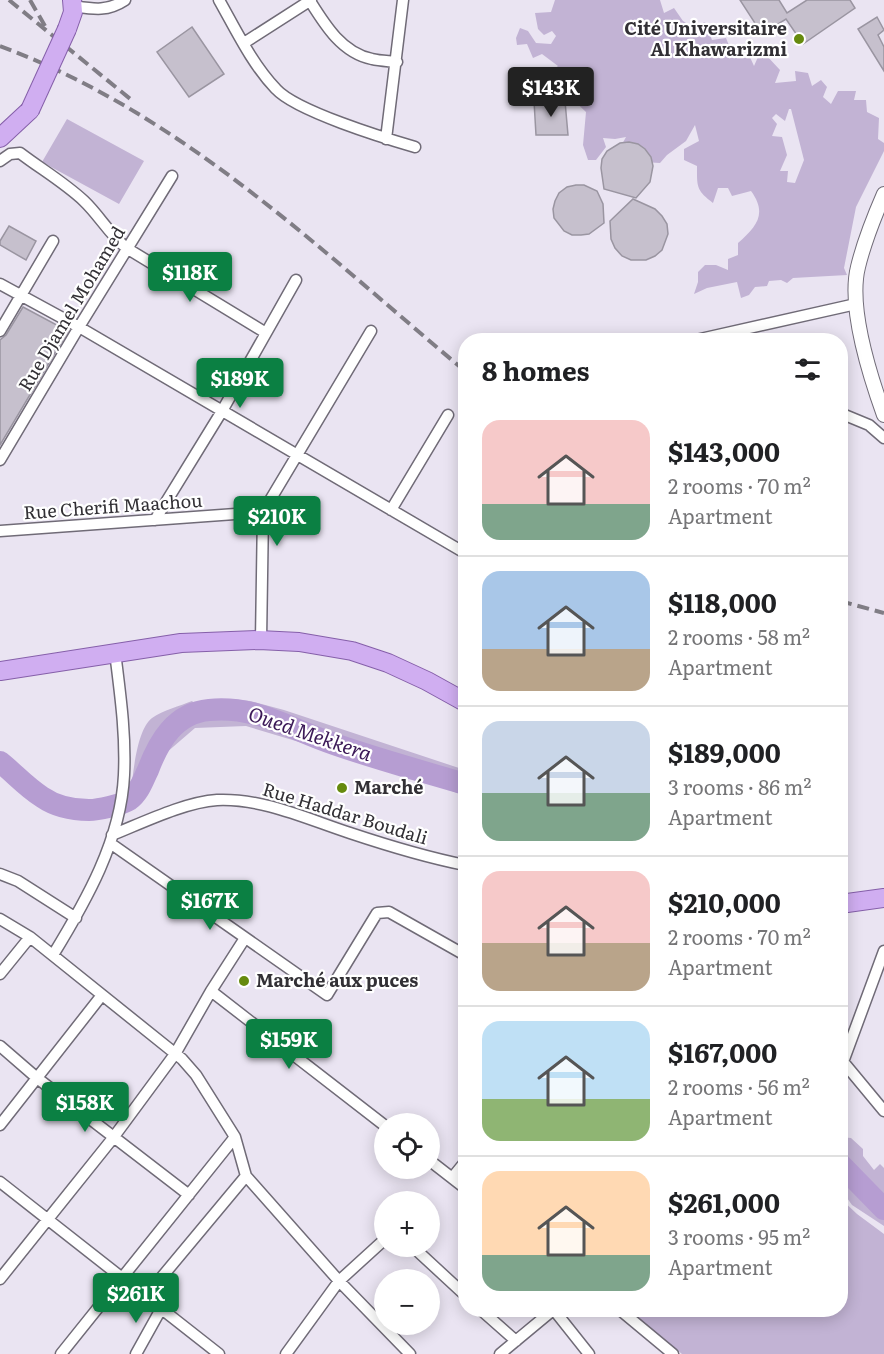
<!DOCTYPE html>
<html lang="en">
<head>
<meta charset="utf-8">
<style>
  :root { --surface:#fff; --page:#f2f2f2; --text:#202124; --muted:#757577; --line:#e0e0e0; --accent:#0b8043 }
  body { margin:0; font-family:Literata,serif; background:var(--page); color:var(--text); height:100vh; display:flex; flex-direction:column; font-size:22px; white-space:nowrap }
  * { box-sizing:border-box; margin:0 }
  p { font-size:20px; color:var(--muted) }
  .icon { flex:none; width:33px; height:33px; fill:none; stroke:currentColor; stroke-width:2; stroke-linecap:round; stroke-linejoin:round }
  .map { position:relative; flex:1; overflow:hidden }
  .drawer { position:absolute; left:458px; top:333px; width:390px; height:984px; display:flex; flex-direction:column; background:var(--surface); border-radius:24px; box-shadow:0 3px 15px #0003 }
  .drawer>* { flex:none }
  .fabs { position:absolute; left:374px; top:1113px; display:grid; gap:12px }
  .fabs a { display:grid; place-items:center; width:66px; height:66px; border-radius:50%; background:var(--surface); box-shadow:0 3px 15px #0003; font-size:30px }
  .price { position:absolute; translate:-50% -51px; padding:0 14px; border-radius:6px; background:var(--accent); color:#fff; font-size:20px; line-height:39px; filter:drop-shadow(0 2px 3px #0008) }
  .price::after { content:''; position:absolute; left:50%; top:36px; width:18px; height:14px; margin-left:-9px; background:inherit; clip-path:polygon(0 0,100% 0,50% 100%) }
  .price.active { background:#222; color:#fff }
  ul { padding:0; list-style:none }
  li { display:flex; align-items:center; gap:18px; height:150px; padding:0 24px }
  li+li { border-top:2px solid var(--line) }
  li span { display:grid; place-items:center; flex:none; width:168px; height:120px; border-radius:18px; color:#555 }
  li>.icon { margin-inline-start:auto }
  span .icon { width:72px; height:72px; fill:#fffc; stroke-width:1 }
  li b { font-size:26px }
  h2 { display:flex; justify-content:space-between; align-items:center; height:72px; padding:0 24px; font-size:26px }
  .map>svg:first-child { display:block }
</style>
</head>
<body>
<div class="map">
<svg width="884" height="1354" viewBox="0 0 884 1354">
  <rect width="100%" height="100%" fill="#eae4f2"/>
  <path fill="#c2b3d4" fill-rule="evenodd" d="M 555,0 L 660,0 L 664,13 L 674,8 L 683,21 L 693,27 L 705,22 L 712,40 L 726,38 L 732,53 L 749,55 L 754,66 L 758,57 L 766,55 L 780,70 L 775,83 L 796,81 L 795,71 L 808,73 L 812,86 L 821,80 L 827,87 L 823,97 L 831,104 L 838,91 L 856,91 L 854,100 L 866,100 L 867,112 L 879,118 L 878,139 L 884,143 L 884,151 L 856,207 L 844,268 L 847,275 L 793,278 L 787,283 L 781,280 L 769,281 L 767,286 L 755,287 L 749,295 L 741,298 L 737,282 L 707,288 L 694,294 L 698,282 L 698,272 L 705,265 L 716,265 L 728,270 L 728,259 L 738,255 L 738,243 C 756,227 768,214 751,191 L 732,196 L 728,188 L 718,188 L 713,203 C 696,190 697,187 697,166 L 684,160 L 684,149 L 699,141 L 695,125 L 686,141 L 667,155 L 660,163 L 643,162 L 620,148 L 626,137 L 615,139 L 603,138 L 606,147 L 596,160 L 588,160 L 583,145 L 586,112 L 547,75 L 558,66 L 542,54 L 533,58 L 527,44 L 517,45 L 516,38 L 520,28 L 528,31 L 536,43 L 551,44 L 556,36 L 552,31 L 544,35 L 538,29 L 535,13 L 551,12 ZM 789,109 L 791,109 L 804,160 L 795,183 L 787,182 L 788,171 L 780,171 L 787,155 L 782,137 L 772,136 L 777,124 L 772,118 L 776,114 L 785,121 Z
    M 67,119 L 144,161 L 119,204 L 42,162 Z
    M 230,699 L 250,701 L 284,710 L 465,770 L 465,777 L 436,772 L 379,749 L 357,749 L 326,743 L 310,726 L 284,722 L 275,712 L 258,711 L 245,713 L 258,721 L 276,715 L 283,728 L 309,729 L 323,745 L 346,752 L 376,752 L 410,763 L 439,778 L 465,780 L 465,796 L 416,777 L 246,726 L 195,728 L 166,753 L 130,804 C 132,784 135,731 152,718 C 163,710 180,706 192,701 L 199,708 L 201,701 Z
    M 840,1137 L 851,1138 L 863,1149 L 863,1156 L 874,1170 L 880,1164 L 884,1168 L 884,1226 L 852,1205 L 840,1188 Z
    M 840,1198 L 857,1214 L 884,1234 L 884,1354 L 682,1354 L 629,1310 L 840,1310 Z"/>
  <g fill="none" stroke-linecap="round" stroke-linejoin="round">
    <path stroke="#b69dd2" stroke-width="22" d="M 0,762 C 14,773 26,787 42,797 C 55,806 73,810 89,810 C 98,810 121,805 129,800 C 139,793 143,780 148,770 C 159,741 175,713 209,710 C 257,705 291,730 334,744 C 377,759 421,771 465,784
      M 840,1164 L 884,1209"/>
  </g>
  <path fill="#c6c0cd" stroke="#9a95a1" stroke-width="1.5" d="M 740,0 L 779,0 L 787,13 L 807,0 L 850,0 L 855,8 L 803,44 L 786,19 L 762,34 Z
    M 877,17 L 884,30 L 878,35 L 884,47 L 884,71 L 858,29 Z
    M 192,27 L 224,74 L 189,97 L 157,52 Z
    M 534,101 L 565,101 L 568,135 L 536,135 Z
    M 629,142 L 638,144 L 645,149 L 651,157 L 653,166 L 650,182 L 636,198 L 604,189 L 601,168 L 602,159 L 607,151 L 620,143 Z
    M 576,185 L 584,185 L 597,191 L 603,204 L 604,223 L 589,234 L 581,235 L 572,235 L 564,231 L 554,218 L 553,209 L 555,201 L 559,193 L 567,187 Z
    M 633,199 L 655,209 L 662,216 L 667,224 L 668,234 L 662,250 L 655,256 L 646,260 L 631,260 L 622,256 L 615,248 L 611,239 L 610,221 Z
    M 9,226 L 36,241 L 26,260 L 0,245 L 0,241 Z
    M 23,307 L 68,331 L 0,445 L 0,340 L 6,335 Z"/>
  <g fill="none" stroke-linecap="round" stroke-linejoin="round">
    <g stroke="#706b77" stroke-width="13">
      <path id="minor" d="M 219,0 C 236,30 252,64 276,89 C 296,111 384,138 415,147
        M 310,1 C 325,25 342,53 372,59 C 380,61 389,61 397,62
        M 73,6 C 93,9 107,12 125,0
        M 244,43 L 311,0
        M 386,139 L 403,0
        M 0,161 L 10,154 L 20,153 C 41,169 65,183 84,201 C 100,216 110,236 128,249 L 266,333
        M 0,284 L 79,327 L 465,553
        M 0,331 L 53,241
        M 669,340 L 696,340 L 856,304
        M 840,413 L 869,425 L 884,438
        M 0,460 L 79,327 L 172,176
        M 391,510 L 448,415
        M 155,520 L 222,411 L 296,280
        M 0,531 L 263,512
        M 261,640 L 263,512 L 371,331
        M 112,835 C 142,823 185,802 217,800 C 263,798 307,819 350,833 C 389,846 425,857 465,865
        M 110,843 L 327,995 L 377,913 L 389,912 L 465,955
        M 0,874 L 18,881 L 76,918
        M 0,919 L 30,937 L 182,1059 L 196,1075 L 235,1137 L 246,1176 L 339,1281 L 410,1354
        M 53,955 C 86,901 121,840 124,775 C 126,733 120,693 115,652
        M 0,974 L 30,937
        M 211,991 L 384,1125
        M 0,1046 L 37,1078 L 189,1195
        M 840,1058 L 884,1111
        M 843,1062 L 884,951
        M 0,1125 L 102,995
        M 429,1160 L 465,1188
        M 452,1178 L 465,1162
        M 0,1182 L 219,1354
        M 412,1246 L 465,1295
        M 0,1279 L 113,1138 L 175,1054 L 211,991 L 245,938
        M 146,1296 L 246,1176
        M 481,1310 L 516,1341
        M 554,1310 L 589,1354
        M 620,1310 L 673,1354
        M 61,1354 L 235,1137
        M 136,1354 L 161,1309
        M 286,1354 L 339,1281 L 384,1240
        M 500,1354 L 553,1310"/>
    </g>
    <g stroke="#706b77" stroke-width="16">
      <path id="tertiary" d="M 884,194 C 874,217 864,242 858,267 C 848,307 870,376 884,415"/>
    </g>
    <g stroke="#855fa9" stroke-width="20">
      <path id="primary" d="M 67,29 L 73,12 L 72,0
        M 0,138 L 30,110
        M 0,671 L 181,643 L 259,640 L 299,642 L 352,651 L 388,663 L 427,681 L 465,702
        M 840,904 L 884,898"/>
    </g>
    <use href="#minor" stroke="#fff" stroke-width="10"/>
    <use href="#tertiary" stroke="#fff" stroke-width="14"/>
    <use href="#primary" stroke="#d0aef1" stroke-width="18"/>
    <path stroke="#807d85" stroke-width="4" stroke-dasharray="12 6" stroke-linecap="butt" d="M 9,0 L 134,102
      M 30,0 L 45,26
      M 0,46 C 182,114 319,249 465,371
      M 840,601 L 884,613"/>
    <g stroke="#855fa9" stroke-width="20" stroke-linecap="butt">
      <path id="primary-bridge" d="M 30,110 L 67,29"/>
    </g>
    <use href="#primary-bridge" stroke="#d0aef1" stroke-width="18"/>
  </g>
  <g fill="#668a0e" stroke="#fff" stroke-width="2">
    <circle cx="799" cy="39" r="6"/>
    <circle cx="342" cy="788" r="6"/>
    <circle cx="244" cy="981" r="6"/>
  </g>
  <g text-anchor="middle" stroke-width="4.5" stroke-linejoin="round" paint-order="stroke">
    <g font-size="18" font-weight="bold" fill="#323035" stroke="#fff" text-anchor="start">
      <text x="787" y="35" text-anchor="end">Cité Universitaire<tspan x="787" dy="21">Al Khawarizmi</tspan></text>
      <text x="354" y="794">Marché</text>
      <text x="256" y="987">Marché aux puces</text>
    </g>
    <g font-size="18" fill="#323035" stroke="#fff">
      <text transform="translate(72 309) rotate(-59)" y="6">Rue Djamel Mohamed</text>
      <text transform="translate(113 507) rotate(-4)" y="6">Rue Cherifi Maachou</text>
      <text transform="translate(345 814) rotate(17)" y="6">Rue Haddar Boudali</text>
    </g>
    <g font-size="20" font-style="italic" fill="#3b1957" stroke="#fff">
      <text transform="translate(310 734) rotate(19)" y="7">Oued Mekkera</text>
    </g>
  </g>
</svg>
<div class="fabs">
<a><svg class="icon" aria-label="locate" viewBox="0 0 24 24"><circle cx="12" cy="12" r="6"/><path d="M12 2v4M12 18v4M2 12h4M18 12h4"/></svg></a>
<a>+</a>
<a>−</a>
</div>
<b class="price active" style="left:551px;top:118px">$143K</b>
<b class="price" style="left:190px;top:303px">$118K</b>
<b class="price" style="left:240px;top:409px">$189K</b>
<b class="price" style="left:277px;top:547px">$210K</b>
<b class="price" style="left:210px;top:931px">$167K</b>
<b class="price" style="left:289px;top:1070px">$159K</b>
<b class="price" style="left:85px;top:1133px">$158K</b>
<b class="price" style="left:136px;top:1324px">$261K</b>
<section class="drawer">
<h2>8 homes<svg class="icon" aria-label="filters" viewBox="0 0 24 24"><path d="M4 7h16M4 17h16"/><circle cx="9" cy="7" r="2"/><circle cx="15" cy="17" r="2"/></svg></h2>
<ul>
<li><span style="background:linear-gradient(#f6c9c9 70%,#7fa58c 0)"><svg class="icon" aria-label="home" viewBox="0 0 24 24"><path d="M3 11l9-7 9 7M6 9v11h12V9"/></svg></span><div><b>$143,000</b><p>2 rooms · 70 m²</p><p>Apartment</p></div></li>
<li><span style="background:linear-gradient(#a9c7e8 65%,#b9a48a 0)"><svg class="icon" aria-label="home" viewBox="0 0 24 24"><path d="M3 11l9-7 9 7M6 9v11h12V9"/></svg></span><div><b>$118,000</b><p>2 rooms · 58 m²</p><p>Apartment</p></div></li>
<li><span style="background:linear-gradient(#c9d6e8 60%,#7fa58c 0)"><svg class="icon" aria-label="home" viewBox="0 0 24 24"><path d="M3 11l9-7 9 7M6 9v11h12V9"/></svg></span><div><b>$189,000</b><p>3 rooms · 86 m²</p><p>Apartment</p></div></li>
<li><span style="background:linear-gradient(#f6c9c9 60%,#b9a48a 0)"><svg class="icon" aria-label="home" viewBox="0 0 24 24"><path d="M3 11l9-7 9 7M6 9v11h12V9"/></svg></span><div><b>$210,000</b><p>2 rooms · 70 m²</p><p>Apartment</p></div></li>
<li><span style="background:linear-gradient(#bfe0f5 65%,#8fb573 0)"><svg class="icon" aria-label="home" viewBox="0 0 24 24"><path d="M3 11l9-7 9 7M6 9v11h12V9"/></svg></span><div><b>$167,000</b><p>2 rooms · 56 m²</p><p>Apartment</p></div></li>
<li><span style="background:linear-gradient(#ffd9b3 70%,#7fa58c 0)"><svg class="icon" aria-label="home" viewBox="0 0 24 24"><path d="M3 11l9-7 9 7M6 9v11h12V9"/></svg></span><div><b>$261,000</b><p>3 rooms · 95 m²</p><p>Apartment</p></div></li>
</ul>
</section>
</div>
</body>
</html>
